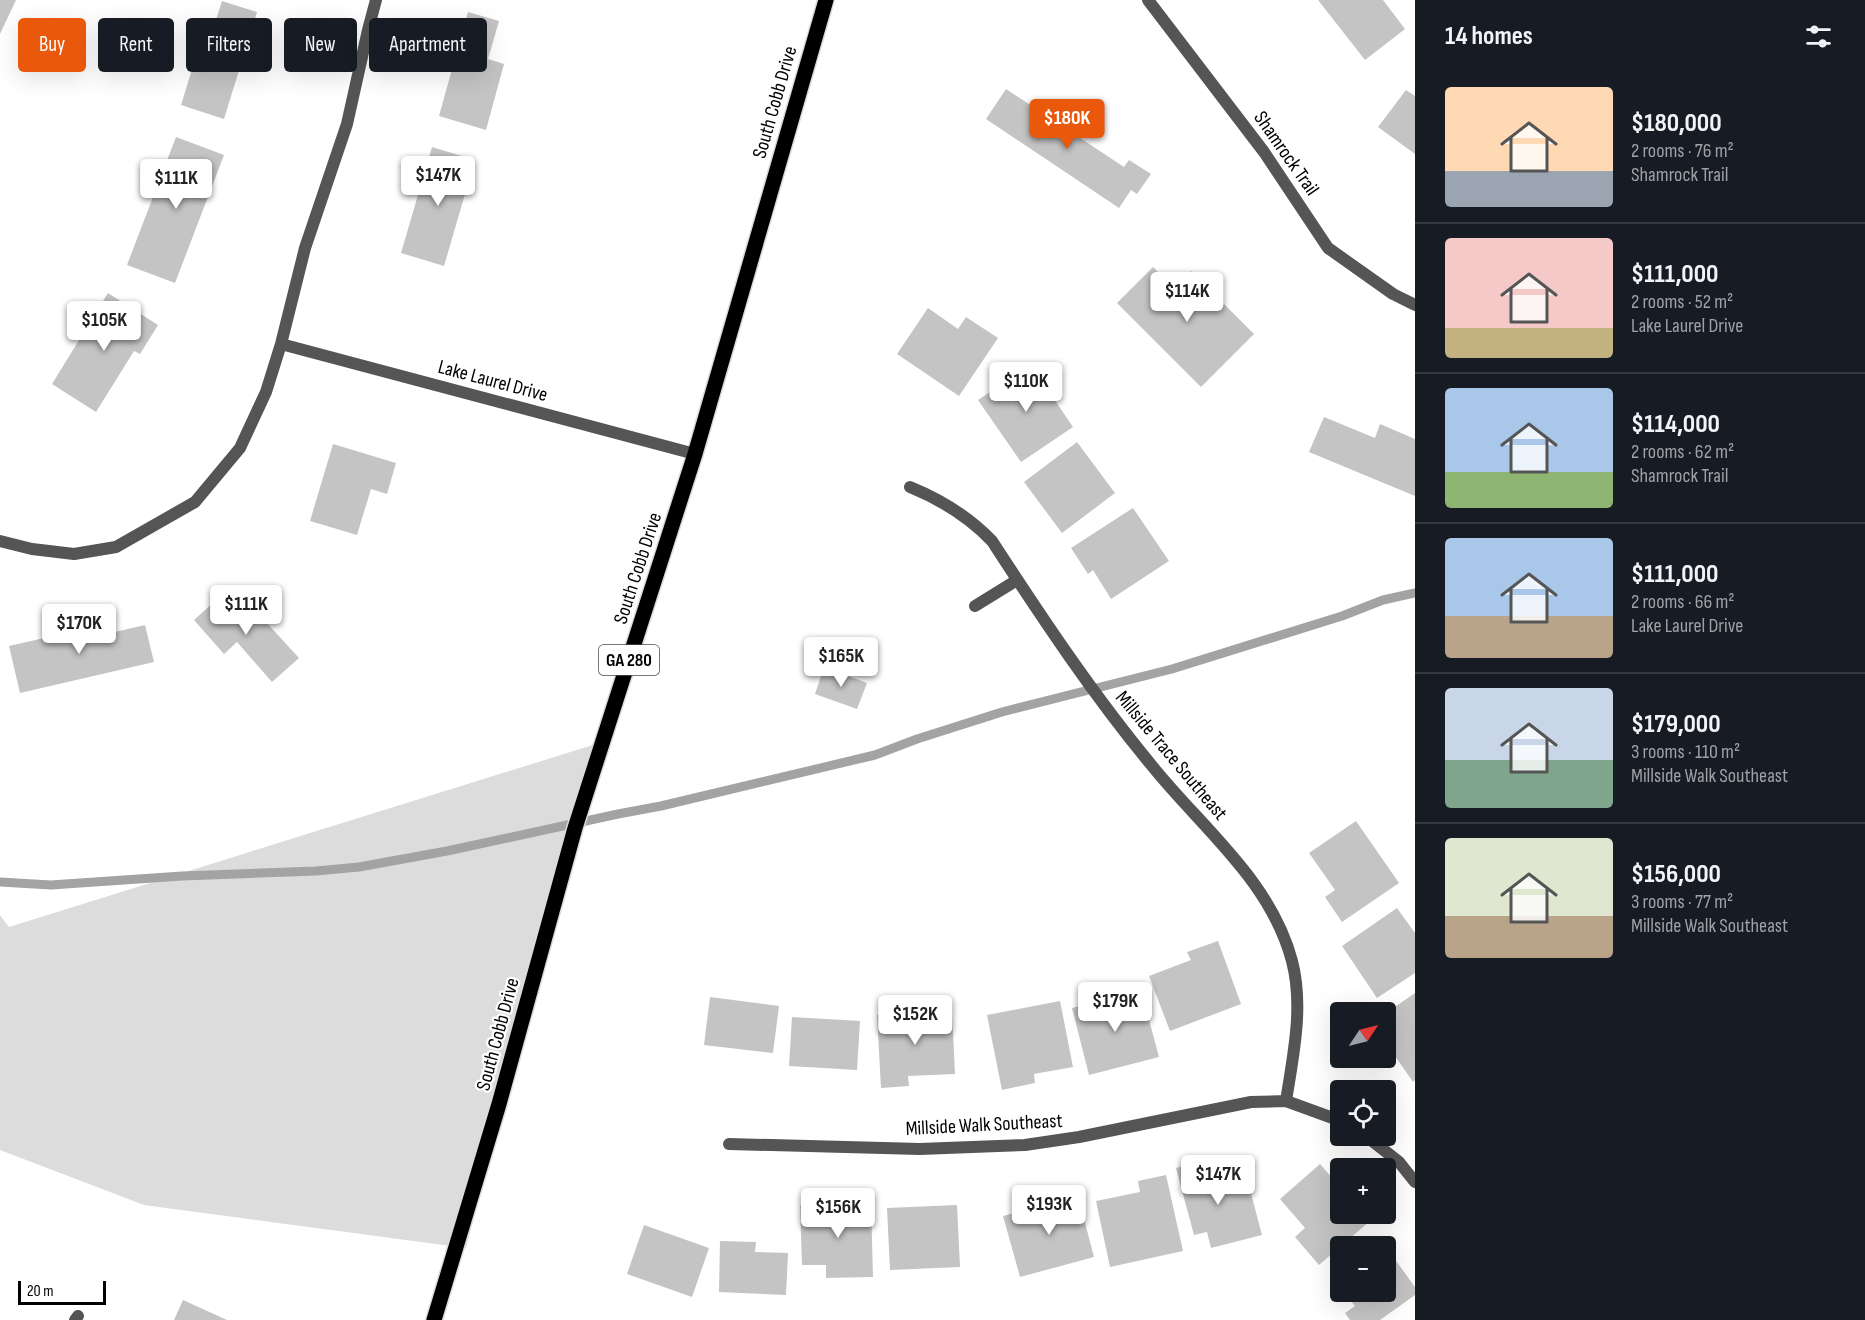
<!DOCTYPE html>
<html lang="en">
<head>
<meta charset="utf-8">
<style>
  :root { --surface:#171b24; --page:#242831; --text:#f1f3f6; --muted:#9ea1a6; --line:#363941; --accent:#ea580c }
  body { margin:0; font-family:"Sofia Sans Condensed",sans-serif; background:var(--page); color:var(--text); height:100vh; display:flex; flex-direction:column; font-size:22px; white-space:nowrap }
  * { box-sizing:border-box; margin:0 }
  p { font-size:20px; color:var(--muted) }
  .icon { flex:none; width:33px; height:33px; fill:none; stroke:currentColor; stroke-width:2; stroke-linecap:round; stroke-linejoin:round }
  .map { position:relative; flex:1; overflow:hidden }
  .sheet { display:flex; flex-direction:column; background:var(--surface); width:450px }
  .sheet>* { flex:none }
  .guide { position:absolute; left:18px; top:18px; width:570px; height:54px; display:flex; gap:12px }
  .needle { width:39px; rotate:55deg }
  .buttons { position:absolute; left:1330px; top:1002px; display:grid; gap:12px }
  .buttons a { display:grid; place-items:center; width:66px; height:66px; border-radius:6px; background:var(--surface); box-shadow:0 6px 24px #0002; font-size:30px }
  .scale { position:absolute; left:18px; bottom:15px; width:88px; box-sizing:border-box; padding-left:6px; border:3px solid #000; border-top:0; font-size:16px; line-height:21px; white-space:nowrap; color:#000; -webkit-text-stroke:4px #fff; paint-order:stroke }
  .price { position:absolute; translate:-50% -51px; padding:0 14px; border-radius:6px; background:#fff; color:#222; font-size:20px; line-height:39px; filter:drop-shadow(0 2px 3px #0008) }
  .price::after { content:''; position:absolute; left:50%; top:36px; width:18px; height:14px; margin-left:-9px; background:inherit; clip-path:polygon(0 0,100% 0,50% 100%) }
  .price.selected { background:var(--accent); color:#fff }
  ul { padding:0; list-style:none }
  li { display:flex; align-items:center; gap:18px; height:150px; padding:0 30px }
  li+li { border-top:2px solid var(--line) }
  li span { display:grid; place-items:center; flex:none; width:168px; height:120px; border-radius:6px; color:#555 }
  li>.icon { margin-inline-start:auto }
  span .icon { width:72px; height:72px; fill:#fffc; stroke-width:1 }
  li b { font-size:26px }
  h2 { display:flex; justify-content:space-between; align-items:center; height:72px; padding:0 30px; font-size:26px }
  .chip { padding:0 21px; border-radius:6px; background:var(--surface); box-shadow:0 6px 24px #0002; font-size:21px; line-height:54px }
  .chip.selected { background:var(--accent); color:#fff }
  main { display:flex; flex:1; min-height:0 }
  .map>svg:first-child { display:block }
</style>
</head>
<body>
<main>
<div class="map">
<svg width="1415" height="1320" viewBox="0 0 1415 1320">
  <rect width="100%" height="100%" fill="#fff"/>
  <path fill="#dcdcdc" d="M 596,744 L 466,1248 L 144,1205 L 0,1150 L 0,915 L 9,927 Z"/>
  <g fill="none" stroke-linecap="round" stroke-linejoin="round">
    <path stroke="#a3a3a3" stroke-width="9" d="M 0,882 L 51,885 L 182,876 L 316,871 L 359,867 L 447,851 L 618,814 L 661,806 L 875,755 L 917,739 L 1002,712 L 1172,669 L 1342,616 L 1383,600 L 1415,593"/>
  </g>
  <path fill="#c4c4c4" d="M 0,0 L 16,0 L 0,34 Z
    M 1318,0 L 1383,0 L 1405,29 L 1365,60 Z
    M 222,1 L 257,12 L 224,119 L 181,105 L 205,27 L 213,29 Z
    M 468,12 L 499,21 L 488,59 L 504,64 L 486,130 L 439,116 Z
    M 1006,89 L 1124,167 L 1129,160 L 1151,174 L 1137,194 L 1131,190 L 1119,208 L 986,119 Z
    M 1406,90 L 1415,96 L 1415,154 L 1378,127 Z
    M 176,137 L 224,155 L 175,283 L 127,265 Z
    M 432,147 L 475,160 L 444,266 L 401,253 Z
    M 1153,267 L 1174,288 L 1191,271 L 1254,334 L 1201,387 L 1117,303 Z
    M 108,293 L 158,325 L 140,354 L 134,351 L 96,412 L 52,384 Z
    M 928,308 L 958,329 L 966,317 L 998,338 L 959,396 L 897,354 Z
    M 1031,365 L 1073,427 L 1021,462 L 978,400 Z
    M 1324,417 L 1375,438 L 1380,424 L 1415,439 L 1415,496 L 1309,452 Z
    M 1077,442 L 1115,493 L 1062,533 L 1024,482 Z
    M 333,444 L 396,463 L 387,494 L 371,489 L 357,535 L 310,521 Z
    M 1133,508 L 1169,561 L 1111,599 L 1093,570 L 1088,574 L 1071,548 Z
    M 225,592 L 248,618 L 256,611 L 299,658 L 272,682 L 237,642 L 224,654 L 194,620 Z
    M 112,618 L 115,632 L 145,625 L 154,662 L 20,693 L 9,646 L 79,630 L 78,626 Z
    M 824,667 L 867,683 L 857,709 L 815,694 Z
    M 1356,821 L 1399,883 L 1342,922 L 1325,897 L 1335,890 L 1309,853 Z
    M 1397,908 L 1415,933 L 1415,973 L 1377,998 L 1342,946 Z
    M 1218,941 L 1241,1004 L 1170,1031 L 1149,976 L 1191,960 L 1187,952 Z
    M 1141,990 L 1159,1057 L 1089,1075 L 1072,1008 Z
    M 1415,993 L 1415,1080 L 1413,1082 L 1386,1043 L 1386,1013 Z
    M 710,997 L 779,1006 L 773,1053 L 704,1045 Z
    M 1060,1001 L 1073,1067 L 1034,1074 L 1035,1083 L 1002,1090 L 987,1015 Z
    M 952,1011 L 955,1074 L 908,1076 L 909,1086 L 881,1088 L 877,1015 Z
    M 792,1017 L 860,1021 L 857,1070 L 789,1066 Z
    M 1207,1160 L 1214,1186 L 1247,1178 L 1262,1235 L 1211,1248 L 1207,1232 L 1194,1235 L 1176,1168 Z
    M 1320,1164 L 1341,1188 L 1341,1214 L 1363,1214 L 1370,1221 L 1319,1265 L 1295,1237 L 1305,1228 L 1280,1199 Z
    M 1166,1175 L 1183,1251 L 1110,1267 L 1096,1201 L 1140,1192 L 1138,1181 Z
    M 1078,1196 L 1094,1257 L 1020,1277 L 1003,1216 Z
    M 871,1203 L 873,1277 L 826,1278 L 826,1265 L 802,1265 L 800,1205 Z
    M 957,1205 L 960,1267 L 890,1270 L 887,1208 Z
    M 644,1225 L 709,1248 L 692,1297 L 627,1274 Z
    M 720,1241 L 756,1242 L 755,1252 L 788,1253 L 786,1295 L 719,1292 Z
    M 1386,1247 L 1415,1287 L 1415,1295 L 1380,1320 L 1350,1320 L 1345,1313 L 1355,1306 L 1344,1292 L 1386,1292 Z
    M 183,1300 L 227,1320 L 174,1320 Z"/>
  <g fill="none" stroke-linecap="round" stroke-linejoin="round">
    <g stroke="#dbdbdb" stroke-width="18">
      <path id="primary" d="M 434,1320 L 499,1104 L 575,828 L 695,454 L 826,0"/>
    </g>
    <path stroke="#555" stroke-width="12" d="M 975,606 L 1017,580"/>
    <path stroke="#555" stroke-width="12" d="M 1148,0 L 1264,152 L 1328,248 L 1393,294 L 1415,305
      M 281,344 L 695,454
      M 910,487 C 942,500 968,516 992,541 C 1042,618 1094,696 1153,767 C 1203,829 1271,881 1292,961 C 1304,1007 1293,1056 1286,1101
      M 0,541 L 32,549 L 74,554 L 116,547 L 195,502 L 240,448 L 266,392 L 281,344 L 305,248 L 347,124 L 368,30 L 376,0
      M 1366,1136 L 1399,1162 L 1415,1182
      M 729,1144 L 920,1149 L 1025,1145 L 1079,1137 L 1251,1102 L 1286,1101 L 1341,1121
      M 75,1320 L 78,1316"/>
    <use href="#primary" stroke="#000" stroke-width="15"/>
  </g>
  <g text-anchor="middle" stroke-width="4.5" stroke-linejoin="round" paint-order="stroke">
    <rect fill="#fff" stroke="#4c4c4c" stroke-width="1.5" x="599" y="645" width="60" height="30" rx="4.5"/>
    <g font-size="18" font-weight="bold" fill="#000">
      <text x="629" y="666">GA 280</text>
    </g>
    <g font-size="20" fill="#000" stroke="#fff">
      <text transform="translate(774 102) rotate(-74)" y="7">South Cobb Drive</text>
      <text transform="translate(1287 153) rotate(55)" y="7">Shamrock Trail</text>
      <text transform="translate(493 380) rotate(15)" y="7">Lake Laurel Drive</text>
      <text transform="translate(637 568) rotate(-72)" y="7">South Cobb Drive</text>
      <text transform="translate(1172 755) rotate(50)" y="7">Millside Trace Southeast</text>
      <text transform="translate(497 1034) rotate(-75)" y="7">South Cobb Drive</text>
      <text transform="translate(984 1124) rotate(-3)" y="7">Millside Walk Southeast</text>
    </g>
  </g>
</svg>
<div class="buttons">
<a><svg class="needle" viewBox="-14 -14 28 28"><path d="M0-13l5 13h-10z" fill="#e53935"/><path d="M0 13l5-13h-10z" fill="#9ea1a6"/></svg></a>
<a><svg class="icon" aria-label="locate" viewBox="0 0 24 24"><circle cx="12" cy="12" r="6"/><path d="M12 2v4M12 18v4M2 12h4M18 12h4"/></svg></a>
<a>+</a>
<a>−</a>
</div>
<div class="scale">20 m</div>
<b class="price selected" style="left:1067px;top:150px">$180K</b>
<b class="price" style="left:438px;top:207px">$147K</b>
<b class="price" style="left:176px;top:210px">$111K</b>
<b class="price" style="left:1187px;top:323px">$114K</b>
<b class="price" style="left:104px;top:352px">$105K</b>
<b class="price" style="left:1026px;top:413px">$110K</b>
<b class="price" style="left:246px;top:636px">$111K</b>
<b class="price" style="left:79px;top:655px">$170K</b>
<b class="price" style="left:841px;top:688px">$165K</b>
<b class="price" style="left:1115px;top:1033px">$179K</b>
<b class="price" style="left:915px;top:1046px">$152K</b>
<b class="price" style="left:1218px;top:1206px">$147K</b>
<b class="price" style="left:1049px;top:1236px">$193K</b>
<b class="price" style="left:838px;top:1239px">$156K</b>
<div class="guide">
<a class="chip selected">Buy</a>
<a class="chip">Rent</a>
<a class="chip">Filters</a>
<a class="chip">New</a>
<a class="chip">Apartment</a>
</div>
</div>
<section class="sheet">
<h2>14 homes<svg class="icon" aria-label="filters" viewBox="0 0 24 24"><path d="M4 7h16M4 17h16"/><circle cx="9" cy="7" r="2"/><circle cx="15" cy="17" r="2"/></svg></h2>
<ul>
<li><span style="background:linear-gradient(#ffd9b3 70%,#9aa5b1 0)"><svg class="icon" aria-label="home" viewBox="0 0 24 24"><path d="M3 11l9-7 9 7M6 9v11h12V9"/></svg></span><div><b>$180,000</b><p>2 rooms · 76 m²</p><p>Shamrock Trail</p></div></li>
<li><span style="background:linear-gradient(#f6c9c9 75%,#c2b280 0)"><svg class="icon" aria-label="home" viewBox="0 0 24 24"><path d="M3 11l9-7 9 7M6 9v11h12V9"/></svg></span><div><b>$111,000</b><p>2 rooms · 52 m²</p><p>Lake Laurel Drive</p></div></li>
<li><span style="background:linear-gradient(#a9c7e8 70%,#8fb573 0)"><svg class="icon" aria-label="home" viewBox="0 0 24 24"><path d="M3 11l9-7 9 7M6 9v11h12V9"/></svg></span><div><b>$114,000</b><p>2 rooms · 62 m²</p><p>Shamrock Trail</p></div></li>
<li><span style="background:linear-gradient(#a9c7e8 65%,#b9a48a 0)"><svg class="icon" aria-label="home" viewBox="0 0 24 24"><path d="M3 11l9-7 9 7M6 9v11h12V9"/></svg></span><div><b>$111,000</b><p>2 rooms · 66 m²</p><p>Lake Laurel Drive</p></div></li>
<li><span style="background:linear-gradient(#c9d6e8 60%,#7fa58c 0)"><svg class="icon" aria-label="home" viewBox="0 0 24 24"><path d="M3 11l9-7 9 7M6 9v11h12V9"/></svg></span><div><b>$179,000</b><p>3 rooms · 110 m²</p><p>Millside Walk Southeast</p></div></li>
<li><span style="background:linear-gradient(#dfe7d0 65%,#b9a48a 0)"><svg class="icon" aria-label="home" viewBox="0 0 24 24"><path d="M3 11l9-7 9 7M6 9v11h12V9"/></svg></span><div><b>$156,000</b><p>3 rooms · 77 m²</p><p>Millside Walk Southeast</p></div></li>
</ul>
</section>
</main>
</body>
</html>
